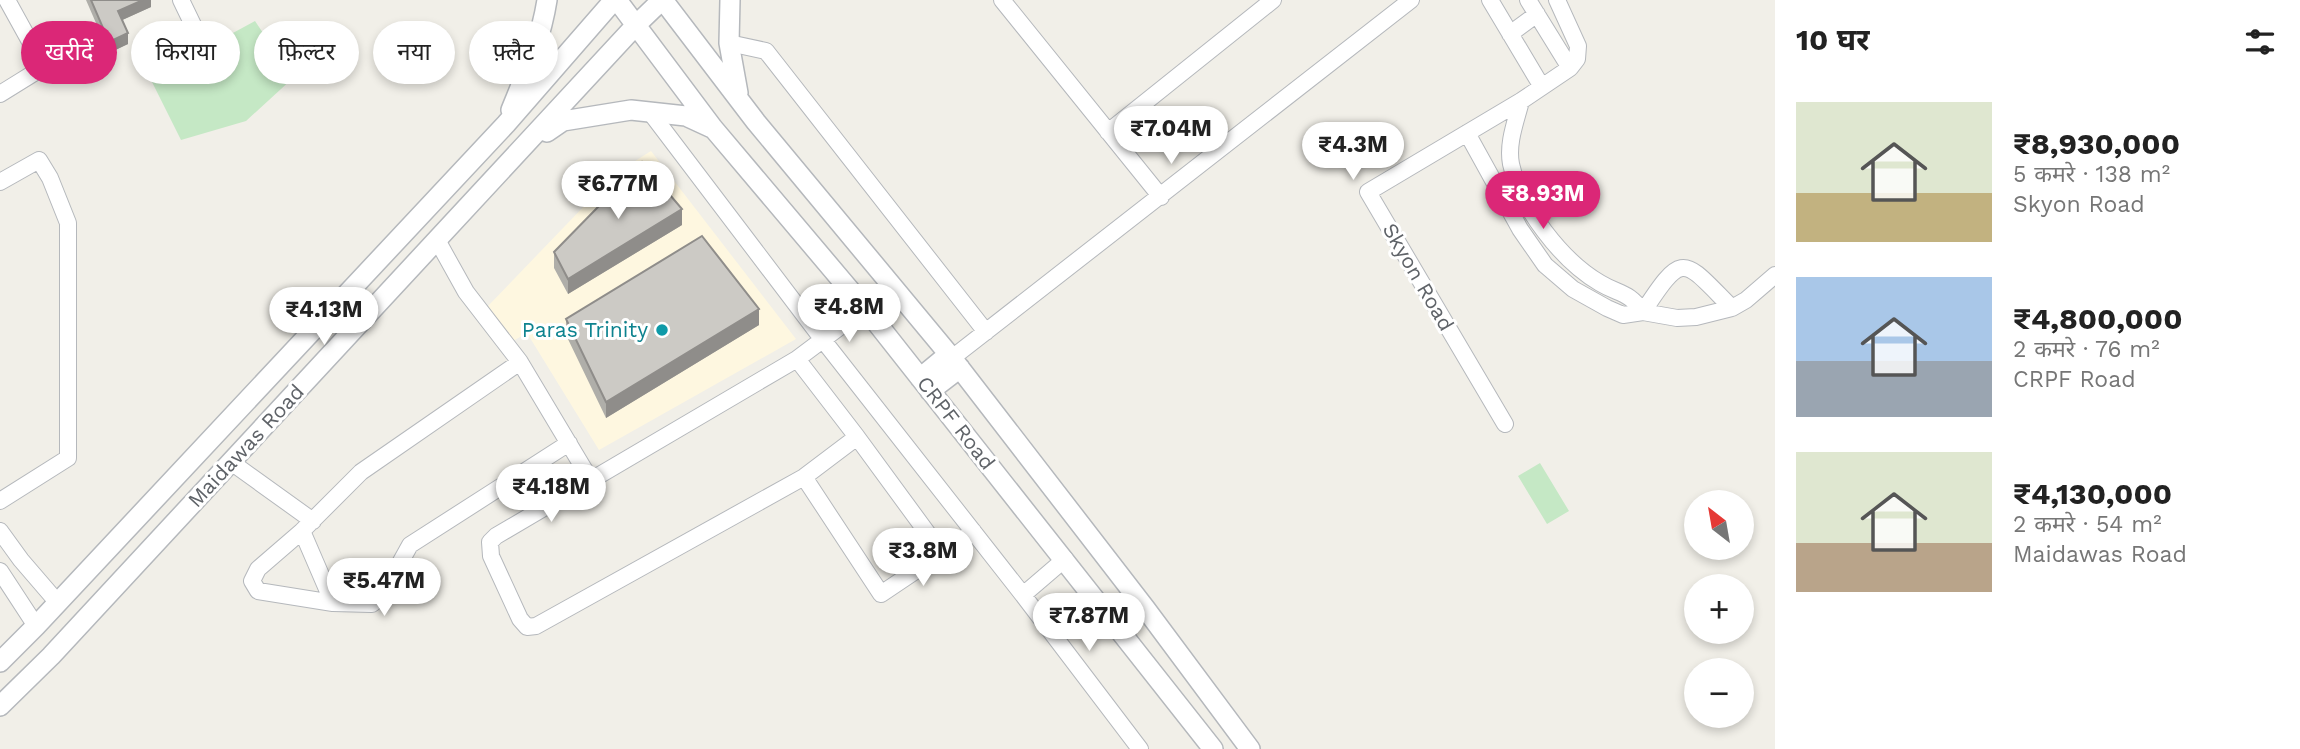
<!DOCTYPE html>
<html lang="hi">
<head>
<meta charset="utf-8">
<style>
  :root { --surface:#fff; --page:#f6f6f6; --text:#222; --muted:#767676; --accent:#db2777 }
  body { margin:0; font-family:"Work Sans","Noto Sans Devanagari",sans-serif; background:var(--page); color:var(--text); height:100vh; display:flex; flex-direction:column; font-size:26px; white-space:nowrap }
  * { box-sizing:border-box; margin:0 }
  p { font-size:23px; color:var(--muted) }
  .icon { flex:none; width:38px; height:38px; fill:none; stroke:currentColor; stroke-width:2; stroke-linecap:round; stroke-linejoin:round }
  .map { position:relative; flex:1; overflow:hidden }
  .panel { display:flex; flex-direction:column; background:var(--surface); width:525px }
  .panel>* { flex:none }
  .hud { position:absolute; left:21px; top:21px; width:665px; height:63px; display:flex; gap:14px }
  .needle { width:46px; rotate:329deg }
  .controls { position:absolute; left:1684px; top:490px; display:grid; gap:14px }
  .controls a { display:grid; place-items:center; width:70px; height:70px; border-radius:50%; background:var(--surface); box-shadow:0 4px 10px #0003; font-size:35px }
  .price { position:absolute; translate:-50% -60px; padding:0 16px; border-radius:24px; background:#fff; color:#222; font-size:23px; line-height:46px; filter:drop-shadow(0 2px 4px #0008) }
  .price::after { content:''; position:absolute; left:50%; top:42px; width:21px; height:16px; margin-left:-10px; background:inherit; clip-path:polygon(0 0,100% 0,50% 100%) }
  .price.on { background:var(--accent); color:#fff }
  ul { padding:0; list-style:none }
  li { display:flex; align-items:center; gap:21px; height:175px; padding:0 21px }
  li span { display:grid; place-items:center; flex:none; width:196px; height:140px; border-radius:0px; color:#555 }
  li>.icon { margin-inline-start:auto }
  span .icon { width:84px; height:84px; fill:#fffc; stroke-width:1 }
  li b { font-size:30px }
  h2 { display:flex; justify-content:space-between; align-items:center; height:84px; padding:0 21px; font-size:30px }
  .pill { padding:0 24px; border-radius:32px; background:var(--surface); box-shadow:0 4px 10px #0003; font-size:24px; line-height:63px }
  .pill.on { background:var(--accent); color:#fff }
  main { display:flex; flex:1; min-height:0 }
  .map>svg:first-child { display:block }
</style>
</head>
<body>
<main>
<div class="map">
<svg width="1775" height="749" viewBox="0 0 1775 749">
  <rect width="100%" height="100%" fill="#f1efe8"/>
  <path fill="#fef7e0" d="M 651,151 L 796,339 L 599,450 L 527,333 L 513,341 L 488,306 L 616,173 Z"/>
  <path fill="#c5e8c5" d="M 255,21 L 293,78 L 246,121 L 181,140 L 150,78 Z
    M 1540,463 L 1569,511 L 1547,524 L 1518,476 Z"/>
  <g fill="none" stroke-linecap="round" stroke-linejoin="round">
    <g stroke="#b5b8bc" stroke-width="18">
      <path id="minor" d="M 7,0 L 44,67
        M 181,0 L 194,27
        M 1002,0 L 1161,197
        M 1490,0 L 1542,87
        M 1557,0 L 1578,46 L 1577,59 L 1570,68
        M 1510,34 L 1537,14
        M 729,43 L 766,51 L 986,332
        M 0,94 L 79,45
        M 1521,101 C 1516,121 1507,143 1511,164 C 1520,207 1562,261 1600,283 C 1620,295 1628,291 1643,312
        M 650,112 L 823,340 L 1023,595
        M 1108,132 L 1273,0
        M 1467,133 L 1520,229 L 1545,265 L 1573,289 L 1607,308 L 1623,315 L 1643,312 L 1677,318 L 1696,317 L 1732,308 L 1746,300 L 1775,275
        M 0,182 L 39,160 L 50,178 L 68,223 L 68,458 L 0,501
        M 437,240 L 466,292 L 520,362 L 590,479
        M 1643,312 C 1684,249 1683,259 1732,308
        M 805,316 L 845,284
        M 952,358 L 1411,0
        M 797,359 L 857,437 L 804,477 L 536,626 L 527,627 L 520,619 L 491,556 L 490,542 L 496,536 L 797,359 L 865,308
        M 1505,424 L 1368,192 L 1521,101 L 1570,68 L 1528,0
        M 231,462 L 313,521
        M 804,477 L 881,594 L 942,553 L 857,437
        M 0,531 L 21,560 L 58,603
        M 302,531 L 258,569 L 252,581 L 258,591 L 333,603 L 372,604 L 384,592 L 410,545 L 569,443
        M 942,553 L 973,531
        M 1065,559 L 1023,595 L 1140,749
        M 0,571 L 36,626
        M 333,603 L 302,531 L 361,472 L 520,362"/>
    </g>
    <g stroke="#b5b8bc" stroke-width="22">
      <path id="tertiary" d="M 617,0 L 713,128 L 865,308 L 1213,749
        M 663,0 L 756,122 L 952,358 L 1145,608 L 1250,749
        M 730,0 L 729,43 L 738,93
        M 511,110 C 526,73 541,39 547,0
        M 547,132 L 563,121 L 631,110 L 686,116 L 712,128
        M 920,378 L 949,354
        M 930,391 L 960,368
        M 0,662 L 36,626 L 506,124 L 614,0
        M 0,706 L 51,656 L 636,25 L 662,0"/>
    </g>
    <use href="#minor" stroke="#fff" stroke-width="16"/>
    <use href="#tertiary" stroke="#fff" stroke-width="19"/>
  </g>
  <path fill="#afaea9" d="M 86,0 L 151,0 L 151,7 L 122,20 L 128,44 L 109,53 Z
    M 682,225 L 568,294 L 554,268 L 554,252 Z
    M 566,319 L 759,325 L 606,418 L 566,335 Z"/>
  <path fill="#8f8d8a" d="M 143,0 L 151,0 L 151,7 L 118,22 L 118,11 Z
    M 128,33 L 128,44 L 109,53 L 109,42 Z
    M 682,209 L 682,225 L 568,294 L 568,279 Z
    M 759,309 L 759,325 L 606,418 L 606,402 Z"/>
  <path fill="#cccac5" stroke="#8f8d8a" stroke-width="2" d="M 91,0 L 143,0 L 118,11 L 128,33 L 109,42 Z
    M 642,162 L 682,209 L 568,279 L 554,252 Z
    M 702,236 L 759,309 L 606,402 L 566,319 Z"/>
  <circle fill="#0f9aa8" stroke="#fff" stroke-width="2.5" cx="662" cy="330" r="7"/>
  <g text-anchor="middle" stroke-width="6" stroke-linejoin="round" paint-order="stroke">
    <g font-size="21" fill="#5f6368" stroke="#fff">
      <text transform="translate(1418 277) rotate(60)" y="7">Skyon Road</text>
      <text transform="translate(956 423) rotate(52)" y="7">CRPF Road</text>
      <text transform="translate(246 446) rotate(-47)" y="7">Maidawas Road</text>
    </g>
    <g font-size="21" fill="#0d838f" stroke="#fff" text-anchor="end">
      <text x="648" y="337">Paras Trinity</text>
    </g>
  </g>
</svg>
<div class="controls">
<a><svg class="needle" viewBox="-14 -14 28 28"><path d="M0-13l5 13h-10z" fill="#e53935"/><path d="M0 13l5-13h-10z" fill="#767676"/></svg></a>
<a>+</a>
<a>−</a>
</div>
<b class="price" style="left:1171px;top:166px">₹7.04M</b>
<b class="price" style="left:1353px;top:182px">₹4.3M</b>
<b class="price" style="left:618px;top:221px">₹6.77M</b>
<b class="price on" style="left:1543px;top:231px">₹8.93M</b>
<b class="price" style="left:849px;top:344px">₹4.8M</b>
<b class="price" style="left:324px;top:347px">₹4.13M</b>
<b class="price" style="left:551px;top:524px">₹4.18M</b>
<b class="price" style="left:923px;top:588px">₹3.8M</b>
<b class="price" style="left:384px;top:618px">₹5.47M</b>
<b class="price" style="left:1089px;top:653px">₹7.87M</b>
<div class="hud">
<a class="pill on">खरीदें</a>
<a class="pill">किराया</a>
<a class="pill">फ़िल्टर</a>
<a class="pill">नया</a>
<a class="pill">फ़्लैट</a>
</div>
</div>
<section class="panel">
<h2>10 घर<svg class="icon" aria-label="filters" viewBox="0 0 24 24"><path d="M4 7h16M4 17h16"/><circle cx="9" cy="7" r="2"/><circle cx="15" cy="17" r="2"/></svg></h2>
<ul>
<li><span style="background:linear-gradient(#dfe7d0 65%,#c2b280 0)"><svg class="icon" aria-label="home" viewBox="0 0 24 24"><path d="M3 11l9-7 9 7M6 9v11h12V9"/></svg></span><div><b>₹8,930,000</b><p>5 कमरे · 138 m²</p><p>Skyon Road</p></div></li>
<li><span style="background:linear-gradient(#a9c7e8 60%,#9aa5b1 0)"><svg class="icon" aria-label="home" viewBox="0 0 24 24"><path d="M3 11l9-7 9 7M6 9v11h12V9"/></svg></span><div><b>₹4,800,000</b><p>2 कमरे · 76 m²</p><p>CRPF Road</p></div></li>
<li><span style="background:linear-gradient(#dfe7d0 65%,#b9a48a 0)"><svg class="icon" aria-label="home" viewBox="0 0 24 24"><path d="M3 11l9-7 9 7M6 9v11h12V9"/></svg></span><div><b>₹4,130,000</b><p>2 कमरे · 54 m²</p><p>Maidawas Road</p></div></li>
</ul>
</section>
</main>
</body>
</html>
